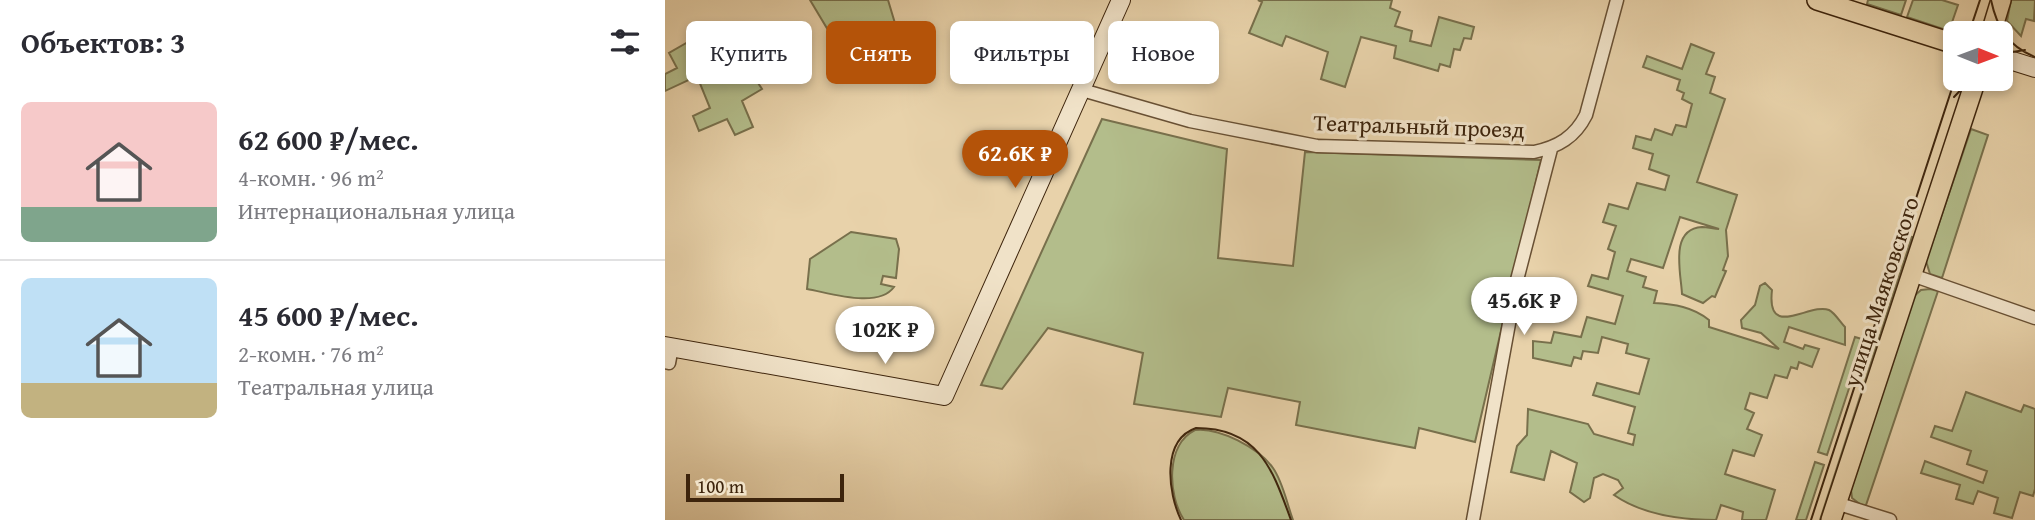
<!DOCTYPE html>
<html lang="ru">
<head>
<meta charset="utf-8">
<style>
  :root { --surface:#fff; --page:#f2f2f3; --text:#2b2b33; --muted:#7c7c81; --line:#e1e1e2; --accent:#b45309 }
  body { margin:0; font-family:"Gentium Book Plus",serif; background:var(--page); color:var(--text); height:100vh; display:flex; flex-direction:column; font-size:26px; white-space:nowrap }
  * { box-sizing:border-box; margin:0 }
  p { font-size:23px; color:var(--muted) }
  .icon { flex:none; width:38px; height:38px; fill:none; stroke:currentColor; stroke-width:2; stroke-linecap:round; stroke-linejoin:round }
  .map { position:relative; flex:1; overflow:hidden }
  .details { display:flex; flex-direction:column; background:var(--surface); width:665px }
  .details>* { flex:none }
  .banner { position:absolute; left:21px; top:21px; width:665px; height:63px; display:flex; gap:14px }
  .needle { width:46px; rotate:91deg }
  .fabs { position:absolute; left:1278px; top:21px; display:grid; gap:14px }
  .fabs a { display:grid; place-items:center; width:70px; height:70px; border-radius:10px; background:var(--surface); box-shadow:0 4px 10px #0003; font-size:35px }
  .scale { position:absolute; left:21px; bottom:18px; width:158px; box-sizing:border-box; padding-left:7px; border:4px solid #3d240c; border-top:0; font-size:19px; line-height:24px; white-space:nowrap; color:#3d240c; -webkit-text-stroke:5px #f0e2c8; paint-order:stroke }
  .price { position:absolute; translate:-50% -60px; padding:0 16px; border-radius:24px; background:#fff; color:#222; font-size:23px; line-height:46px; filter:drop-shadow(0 2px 4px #0008) }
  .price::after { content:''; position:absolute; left:50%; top:42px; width:21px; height:16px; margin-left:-10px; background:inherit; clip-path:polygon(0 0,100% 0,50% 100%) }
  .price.on { background:var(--accent); color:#fff }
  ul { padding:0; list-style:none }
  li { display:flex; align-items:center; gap:21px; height:175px; padding:0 21px }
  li+li { border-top:2px solid var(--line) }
  li span { display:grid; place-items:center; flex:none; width:196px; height:140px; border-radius:10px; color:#555 }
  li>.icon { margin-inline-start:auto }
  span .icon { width:84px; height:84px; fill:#fffc; stroke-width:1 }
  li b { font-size:30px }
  h2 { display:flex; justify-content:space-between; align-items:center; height:84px; padding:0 21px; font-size:30px }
  .chip { padding:0 24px; border-radius:10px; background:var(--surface); box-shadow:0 4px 10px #0003; font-size:24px; line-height:63px }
  .chip.on { background:var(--accent); color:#fff }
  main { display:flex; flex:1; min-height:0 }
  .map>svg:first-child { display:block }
</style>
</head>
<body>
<main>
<section class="details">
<h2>Объектов: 3<svg class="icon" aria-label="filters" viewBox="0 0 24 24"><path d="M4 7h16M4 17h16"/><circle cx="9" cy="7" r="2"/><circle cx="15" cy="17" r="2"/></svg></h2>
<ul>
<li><span style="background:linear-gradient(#f6c9c9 75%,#7fa58c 0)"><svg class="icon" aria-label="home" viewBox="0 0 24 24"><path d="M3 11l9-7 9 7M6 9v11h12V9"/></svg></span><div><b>62 600 ₽/мес.</b><p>4-комн. · 96 m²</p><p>Интернациональная улица</p></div></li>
<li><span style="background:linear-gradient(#bfe0f5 75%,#c2b280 0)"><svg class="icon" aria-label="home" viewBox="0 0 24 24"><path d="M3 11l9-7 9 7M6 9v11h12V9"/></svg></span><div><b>45 600 ₽/мес.</b><p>2-комн. · 76 m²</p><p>Театральная улица</p></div></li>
</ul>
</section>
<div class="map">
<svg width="1370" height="520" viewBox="0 0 1370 520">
  <rect width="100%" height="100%" fill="#e8d2aa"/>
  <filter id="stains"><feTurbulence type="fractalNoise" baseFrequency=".00286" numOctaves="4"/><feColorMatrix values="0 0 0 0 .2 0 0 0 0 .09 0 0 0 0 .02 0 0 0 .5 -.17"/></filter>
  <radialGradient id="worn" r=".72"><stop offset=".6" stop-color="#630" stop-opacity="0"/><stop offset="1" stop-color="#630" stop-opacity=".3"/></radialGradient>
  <path fill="#b3bd8b" stroke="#78704c" stroke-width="2" d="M 145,0 L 223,0 L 235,40 L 225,46 L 221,41 L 184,65 Z
    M 593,0 L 727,0 L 725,8 L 735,12 L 730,26 L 747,31 L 745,41 L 766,46 L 774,17 L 809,27 L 806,39 L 799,38 L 795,50 L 789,49 L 785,67 L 775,64 L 773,71 L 729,58 L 731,46 L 696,37 L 680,87 L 656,79 L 663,52 L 621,36 L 617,46 L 584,33 L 597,2 Z
    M 1203,0 L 1241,0 L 1236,15 L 1202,4 Z
    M 1248,0 L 1277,0 L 1293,5 L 1284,31 L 1242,17 Z
    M 1346,0 L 1370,0 L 1369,21 L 1361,19 L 1356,36 L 1342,21 Z
    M 62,36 L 97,89 L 77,101 L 88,127 L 70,135 L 62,119 L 34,131 L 28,116 L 45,108 L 32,76 L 0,91 L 0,74 L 12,68 L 4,53 L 23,42 L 32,55 Z
    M 1026,44 L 1049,53 L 1041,74 L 1050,77 L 1045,93 L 1060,99 L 1032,182 L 1072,195 L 1061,230 L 1063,256 L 1058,270 L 1061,271 L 1050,297 L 1047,296 L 1038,303 L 1017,294 C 1016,273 1004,229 1037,227 C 1043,227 1049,229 1054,229 L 1015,217 L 998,268 L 966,259 L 962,271 L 981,277 L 978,287 L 992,291 L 989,303 C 1009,304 1028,307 1044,320 L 1044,327 L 1114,349 L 1096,333 L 1077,328 L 1076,320 L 1090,305 L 1095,286 L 1100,283 L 1107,290 C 1101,341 1145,302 1164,310 C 1170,313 1175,322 1180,327 L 1180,345 L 1124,327 L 1119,342 L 1138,349 L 1140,345 L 1154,349 L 1147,367 L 1134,362 L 1132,369 L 1126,367 L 1122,378 L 1110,375 L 1102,398 L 1085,393 L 1080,409 L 1089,413 L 1082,429 L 1097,435 L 1089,456 L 1068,450 L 1060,474 L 1110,490 L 1101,520 L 1077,520 L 1078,512 L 1056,505 L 1051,520 C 1017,520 978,515 949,495 L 958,488 L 953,480 L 938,474 L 929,478 L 925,498 L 919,502 L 905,492 L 912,463 L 886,451 L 879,480 L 846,472 L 852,446 L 862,435 L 863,409 L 923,424 L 929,434 L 968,445 L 970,435 L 963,433 L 970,407 L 928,395 L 932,383 L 974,394 L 984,359 L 961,353 L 963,344 L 937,337 L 933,353 L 918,351 L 916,359 L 909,357 L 906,366 L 868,358 L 868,341 L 886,343 L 889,332 L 916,337 L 922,317 L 950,324 L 958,296 L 923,286 L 927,275 L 943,279 L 950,252 L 943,249 L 951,226 L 938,222 L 944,204 L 963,209 L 972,183 L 1000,190 L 1004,176 L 984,169 L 988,154 L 968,148 L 971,136 L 986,140 L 990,129 L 1007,135 L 1011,125 L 1021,127 L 1027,104 L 1017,99 L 1019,93 L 1012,90 L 1015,80 L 978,67 L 982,56 L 1017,69 Z
    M 437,119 L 562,149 L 553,258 L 628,266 L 640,152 L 876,160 L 810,442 L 754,428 L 750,448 L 631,425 L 635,402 L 563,388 L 556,417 L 469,404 L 478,353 L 383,328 L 337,389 L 316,385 Z
    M 1306,129 L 1323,135 L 1277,278 L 1265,274 L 1261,261 Z
    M 186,232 L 231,239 L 234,249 L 231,278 L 218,276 L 216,284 L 229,287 C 213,309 165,293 142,289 L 145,259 Z
    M 1247,237 L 1252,238 L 1161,520 L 1155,520 Z
    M 1265,289 L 1273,291 L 1200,508 L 1187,498 L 1186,490 L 1248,297 L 1256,290 Z
    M 1190,337 L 1200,340 L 1162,455 L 1153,452 Z
    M 1301,392 L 1356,412 L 1359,405 L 1370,409 L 1370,489 L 1368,496 L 1355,492 L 1347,518 L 1329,513 L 1333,498 L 1313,491 L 1308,504 L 1291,499 L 1295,485 L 1256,473 L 1260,461 L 1318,483 L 1322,471 L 1302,464 L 1306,451 L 1266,437 L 1270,426 L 1287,431 Z
    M 530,430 C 554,427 594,448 608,468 C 618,482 622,504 628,520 L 519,520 C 503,496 500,445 530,430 Z
    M 1150,462 L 1159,465 L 1141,520 L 1131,520 Z"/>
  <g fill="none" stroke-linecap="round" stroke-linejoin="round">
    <g stroke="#685034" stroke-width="15">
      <path id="minor" d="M 417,90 L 525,121 L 652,146 L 869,152 C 893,147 910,137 921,115 L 952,0
        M 1247,275 L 1370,318
        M 0,362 L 4,363 L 7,347
        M 1171,503 L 1225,520
        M 808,520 L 852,280 L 886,149"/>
    </g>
    <g stroke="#3d240c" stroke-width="20">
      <path id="secondary" d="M 1335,57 L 1370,68
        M 0,346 L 279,396 L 456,0"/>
    </g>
    <g stroke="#3d240c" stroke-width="22">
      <path id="primary" d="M 1152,0 L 1290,44
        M 1326,33 L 1336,0
        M 1166,520 L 1311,79"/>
    </g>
    <use href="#minor" stroke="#f0e2c8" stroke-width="12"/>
    <use href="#secondary" stroke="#f0e2c8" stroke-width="18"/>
    <use href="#primary" stroke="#e8d2aa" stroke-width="19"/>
    <path stroke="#3d240c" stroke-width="2" d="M 1326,0 C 1332,28 1343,46 1370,57
      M 1304,33 L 1315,0
      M 1335,54 L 1360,50
      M 1289,97 L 1306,79
      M 516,520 C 503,493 496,440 531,428 C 595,428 608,471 626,520
      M 1146,520 L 1290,79"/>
  </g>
  <g text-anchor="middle" stroke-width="6" stroke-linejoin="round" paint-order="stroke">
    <g font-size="23" fill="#3d240c" stroke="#f0e2c8">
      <text transform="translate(754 126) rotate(2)" y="8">Театральный проезд</text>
      <text transform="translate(1216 292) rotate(-72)" y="8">улица Маяковского</text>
    </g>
  </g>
  <rect width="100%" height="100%" filter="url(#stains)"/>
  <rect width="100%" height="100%" fill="url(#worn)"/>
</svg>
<div class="fabs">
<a><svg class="needle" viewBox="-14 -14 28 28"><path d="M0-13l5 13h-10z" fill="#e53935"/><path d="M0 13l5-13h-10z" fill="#7c7c81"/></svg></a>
</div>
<div class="scale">100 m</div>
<b class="price on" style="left:350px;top:190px">62.6K ₽</b>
<b class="price" style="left:859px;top:337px">45.6K ₽</b>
<b class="price" style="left:220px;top:366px">102K ₽</b>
<div class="banner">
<a class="chip">Купить</a>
<a class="chip on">Снять</a>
<a class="chip">Фильтры</a>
<a class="chip">Новое</a>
</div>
</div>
</main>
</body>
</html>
